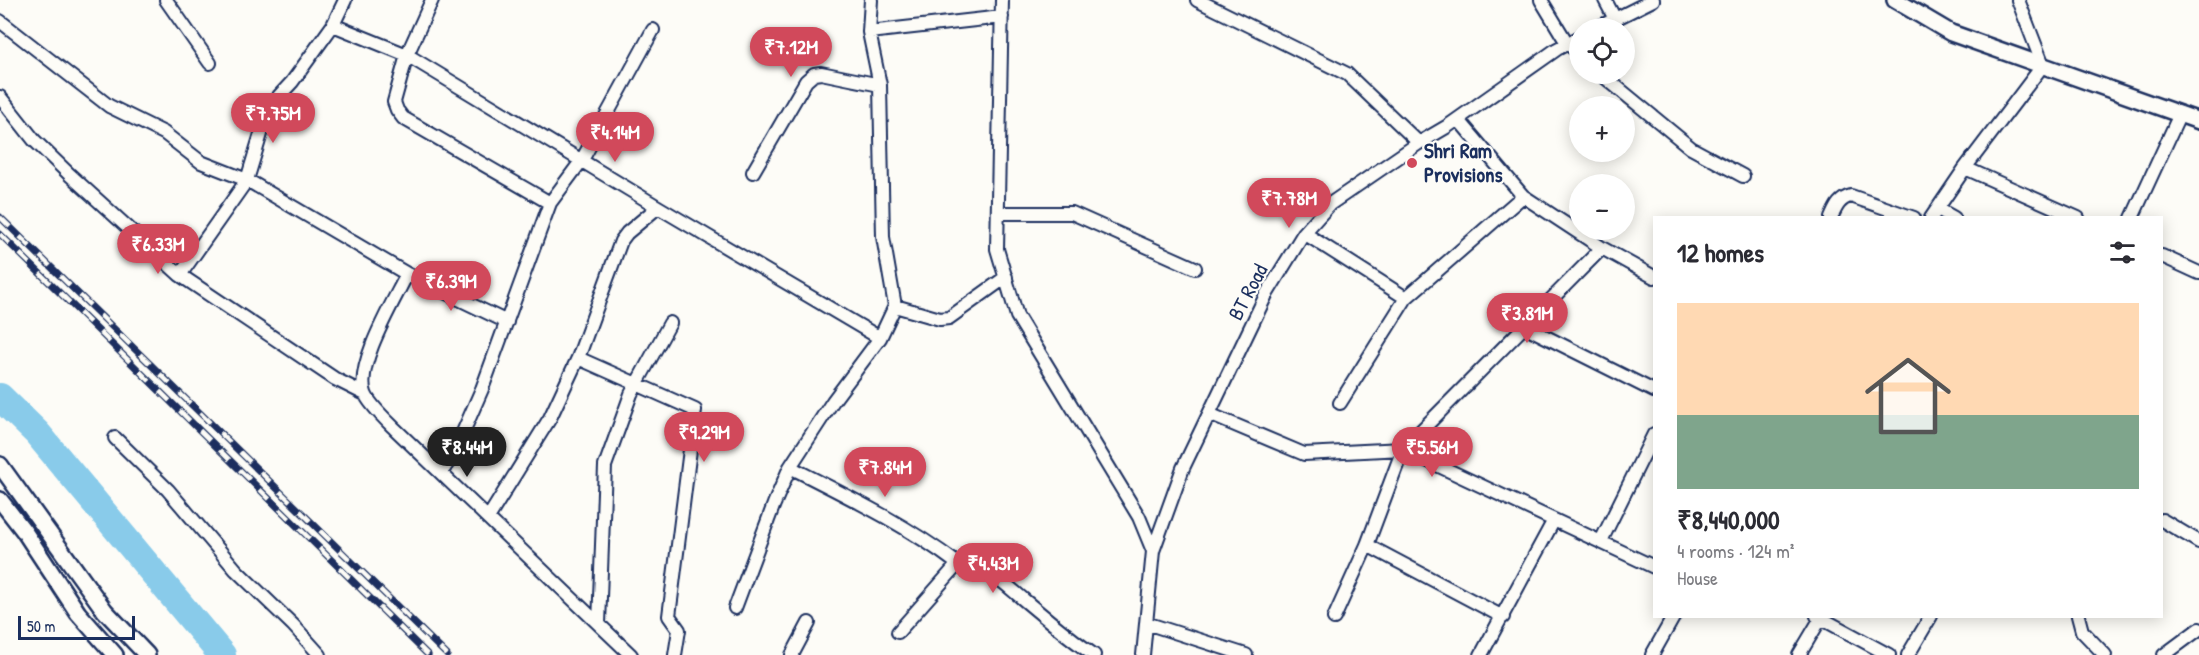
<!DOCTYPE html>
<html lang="en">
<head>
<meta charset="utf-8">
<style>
  :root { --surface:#fff; --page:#f7f7f7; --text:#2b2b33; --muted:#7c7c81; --line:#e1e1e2; --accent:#d1495b }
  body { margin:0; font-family:"Patrick Hand",sans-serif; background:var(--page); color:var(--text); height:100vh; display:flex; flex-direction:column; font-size:22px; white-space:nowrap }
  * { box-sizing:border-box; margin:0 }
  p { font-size:20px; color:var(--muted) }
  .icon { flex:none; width:33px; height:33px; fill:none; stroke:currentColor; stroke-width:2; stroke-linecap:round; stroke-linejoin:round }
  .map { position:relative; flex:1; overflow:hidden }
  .panel { position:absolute; left:1653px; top:216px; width:510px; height:402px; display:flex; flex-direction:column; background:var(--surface); border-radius:0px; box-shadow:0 3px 15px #0003 }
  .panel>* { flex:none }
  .fabs { position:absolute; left:1569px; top:18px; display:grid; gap:12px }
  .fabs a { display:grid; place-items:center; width:66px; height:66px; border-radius:50%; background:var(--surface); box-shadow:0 3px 15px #0003; font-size:30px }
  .scale { position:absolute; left:18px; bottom:15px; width:117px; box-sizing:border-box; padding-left:6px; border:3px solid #1b2f5e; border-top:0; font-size:16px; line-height:21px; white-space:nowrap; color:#1b2f5e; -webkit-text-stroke:4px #fdfcf7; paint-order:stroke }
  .price { position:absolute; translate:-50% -51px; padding:0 14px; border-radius:21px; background:var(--accent); color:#fff; font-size:20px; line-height:39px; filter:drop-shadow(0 2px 3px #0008) }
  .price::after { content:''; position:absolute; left:50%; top:36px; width:18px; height:14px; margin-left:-9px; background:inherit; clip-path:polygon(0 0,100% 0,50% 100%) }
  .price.current { background:#222; color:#fff }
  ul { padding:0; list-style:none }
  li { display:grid; align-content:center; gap:12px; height:318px; padding:0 24px }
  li+li { border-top:2px solid var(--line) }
  li span { display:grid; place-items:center; height:186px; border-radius:0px; color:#555 }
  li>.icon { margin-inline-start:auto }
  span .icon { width:108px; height:108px; fill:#fffc; stroke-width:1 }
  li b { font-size:26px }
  h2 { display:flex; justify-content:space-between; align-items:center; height:72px; padding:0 24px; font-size:26px }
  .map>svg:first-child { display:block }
</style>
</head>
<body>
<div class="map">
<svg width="2199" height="655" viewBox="0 0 2199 655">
  <rect width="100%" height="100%" fill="#fdfcf7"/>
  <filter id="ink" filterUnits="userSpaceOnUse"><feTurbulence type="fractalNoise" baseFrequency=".0167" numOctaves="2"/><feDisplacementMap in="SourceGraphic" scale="12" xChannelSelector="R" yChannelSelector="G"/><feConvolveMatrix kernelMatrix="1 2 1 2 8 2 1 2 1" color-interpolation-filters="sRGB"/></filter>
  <g filter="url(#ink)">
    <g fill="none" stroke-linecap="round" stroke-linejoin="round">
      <path stroke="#89cbea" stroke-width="28" d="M 0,397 L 37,433 L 222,655"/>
      <g stroke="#1b2f5e" stroke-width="16">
        <path id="minor" d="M 166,0 L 210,63
          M 432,0 L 407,55 L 394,102 L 397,110 L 403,118 L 550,203
          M 1002,0 L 997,249 L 1017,316 L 1139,517 L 1153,551 L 1143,655
          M 1197,0 L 1347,74 L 1419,143
          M 1541,0 L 1567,43 L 1580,54
          M 1605,0 L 1615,19
          M 0,21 L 109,106 L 164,133 L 201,162 L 247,180 L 407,274 L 507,322
          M 333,25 L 407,55 L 658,207 L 880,338
          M 1597,28 L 1653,0
          M 869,32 L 1002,17
          M 1601,74 L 1691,148 L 1743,176
          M 0,97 L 34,140 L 70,175 L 180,275 L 335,379 L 365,394
          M 1965,168 L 2078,218
          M 753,172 L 806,81 L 814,74 L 821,73 L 880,85
          M 1938,209 L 1954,218
          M 998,213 L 1072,213 L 1195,268
          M 1831,218 C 1836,207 1839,199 1851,196 L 1914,218
          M 1931,218 L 1965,168 L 2043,65 L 2018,0
          M 2132,218 L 2180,114
          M 1304,233 L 1406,298
          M 1602,248 L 1654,277
          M 2162,256 L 2199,273
          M 407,274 C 394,301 355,365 365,393 C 368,403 387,421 395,429 L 631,655
          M 180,275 L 247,180 L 264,124 L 272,107 L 279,96 L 292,82 L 333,25 L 345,0
          M 895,306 L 940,319 L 949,318 L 1006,277
          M 1524,326 L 1654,391
          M 578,358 L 695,410 L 669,616 L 679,630 L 675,655
          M 1340,403 L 1406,298 L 1523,196
          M 1209,414 L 1304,454 L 1403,449 L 1654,567
          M 115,438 L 168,490 L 236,570 L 293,625 L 320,655
          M 790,467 C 849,497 905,524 958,564
          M 441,473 L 453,455 L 482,389 L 550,203 L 582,160 L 653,30
          M 488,518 L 550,418 L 578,358 L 621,241 L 627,233 L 658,207
          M 2162,520 L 2199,542
          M 1601,541 L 1654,434
          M 1367,545 L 1503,617
          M 1153,551 L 1183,468 L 1266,295 L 1304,233 L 1330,204 L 1419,143 L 1448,126 L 1557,49 L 1580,37
          M 735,608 L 774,504 L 790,467 L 833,401 L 880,338 L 895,306 L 883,237 L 880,85 L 869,32 L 871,0
          M 1817,616 L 1889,655
          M 2078,616 L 2082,631 L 2105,655
          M 1334,618 L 1367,545 L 1403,449 L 1602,248 L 1523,196 L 1458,119
          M 1146,623 L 1246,655
          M 599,624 L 605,466 L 631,394 L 670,323
          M 898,632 L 958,564 L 965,561 C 988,567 1005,584 1023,599 C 1047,619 1069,638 1094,655
          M 792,655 L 809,623
          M 1481,655 L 1554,520
          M 1652,655 L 1674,616
          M 1799,655 L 1821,618
          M 1908,655 L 1931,616
          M 2164,655 L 2199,629"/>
      </g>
      <g stroke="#1b2f5e" stroke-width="20">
        <path id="tertiary" d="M 1895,0 L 1951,33 L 2199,121
          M 0,465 L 105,611 L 147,655
          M 0,500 L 24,531 L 78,613 L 115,655"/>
      </g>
      <use href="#minor" stroke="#fdfcf7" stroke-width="12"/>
      <use href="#tertiary" stroke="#fdfcf7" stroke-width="15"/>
      <g stroke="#1b2f5e" stroke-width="7">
        <path id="rail" d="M 0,217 L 447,655
          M 0,234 L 428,655"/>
      </g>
      <use href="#rail" stroke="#fdfcf7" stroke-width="4.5" stroke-dasharray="14" stroke-linecap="butt"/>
    </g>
  </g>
  <circle fill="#d1495b" stroke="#fdfcf7" stroke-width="2" cx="1412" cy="163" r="6"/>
  <g text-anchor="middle" stroke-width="4.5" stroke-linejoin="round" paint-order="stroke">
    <g font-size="21" font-weight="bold" fill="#1b2f5e" stroke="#fdfcf7" text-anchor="start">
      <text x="1424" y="158">Shri Ram<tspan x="1424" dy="24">Provisions</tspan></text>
    </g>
    <g font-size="21" fill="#1b2f5e" stroke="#fdfcf7">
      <text transform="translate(1248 292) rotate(-62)" y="7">BT Road</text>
    </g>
  </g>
</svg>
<div class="fabs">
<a><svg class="icon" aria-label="locate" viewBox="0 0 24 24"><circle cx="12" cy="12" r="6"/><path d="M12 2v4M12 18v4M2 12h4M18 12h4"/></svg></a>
<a>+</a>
<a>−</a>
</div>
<div class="scale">50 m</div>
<b class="price" style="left:791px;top:78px">₹7.12M</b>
<b class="price" style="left:273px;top:144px">₹7.75M</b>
<b class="price" style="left:615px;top:163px">₹4.14M</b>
<b class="price" style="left:1289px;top:229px">₹7.78M</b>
<b class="price" style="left:158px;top:275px">₹6.33M</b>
<b class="price" style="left:451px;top:312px">₹6.39M</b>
<b class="price" style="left:1527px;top:344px">₹3.81M</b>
<b class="price" style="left:704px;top:463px">₹9.29M</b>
<b class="price current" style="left:467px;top:478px">₹8.44M</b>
<b class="price" style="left:1432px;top:478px">₹5.56M</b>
<b class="price" style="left:885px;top:498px">₹7.84M</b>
<b class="price" style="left:993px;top:594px">₹4.43M</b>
<section class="panel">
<h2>12 homes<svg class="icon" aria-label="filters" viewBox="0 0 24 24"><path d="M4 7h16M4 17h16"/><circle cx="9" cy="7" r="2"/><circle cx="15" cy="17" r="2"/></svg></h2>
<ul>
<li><span style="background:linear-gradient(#ffd9b3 60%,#7fa58c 0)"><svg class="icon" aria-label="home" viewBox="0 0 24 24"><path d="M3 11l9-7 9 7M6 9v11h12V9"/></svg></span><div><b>₹8,440,000</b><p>4 rooms · 124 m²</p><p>House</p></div></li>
</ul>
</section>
</div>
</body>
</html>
